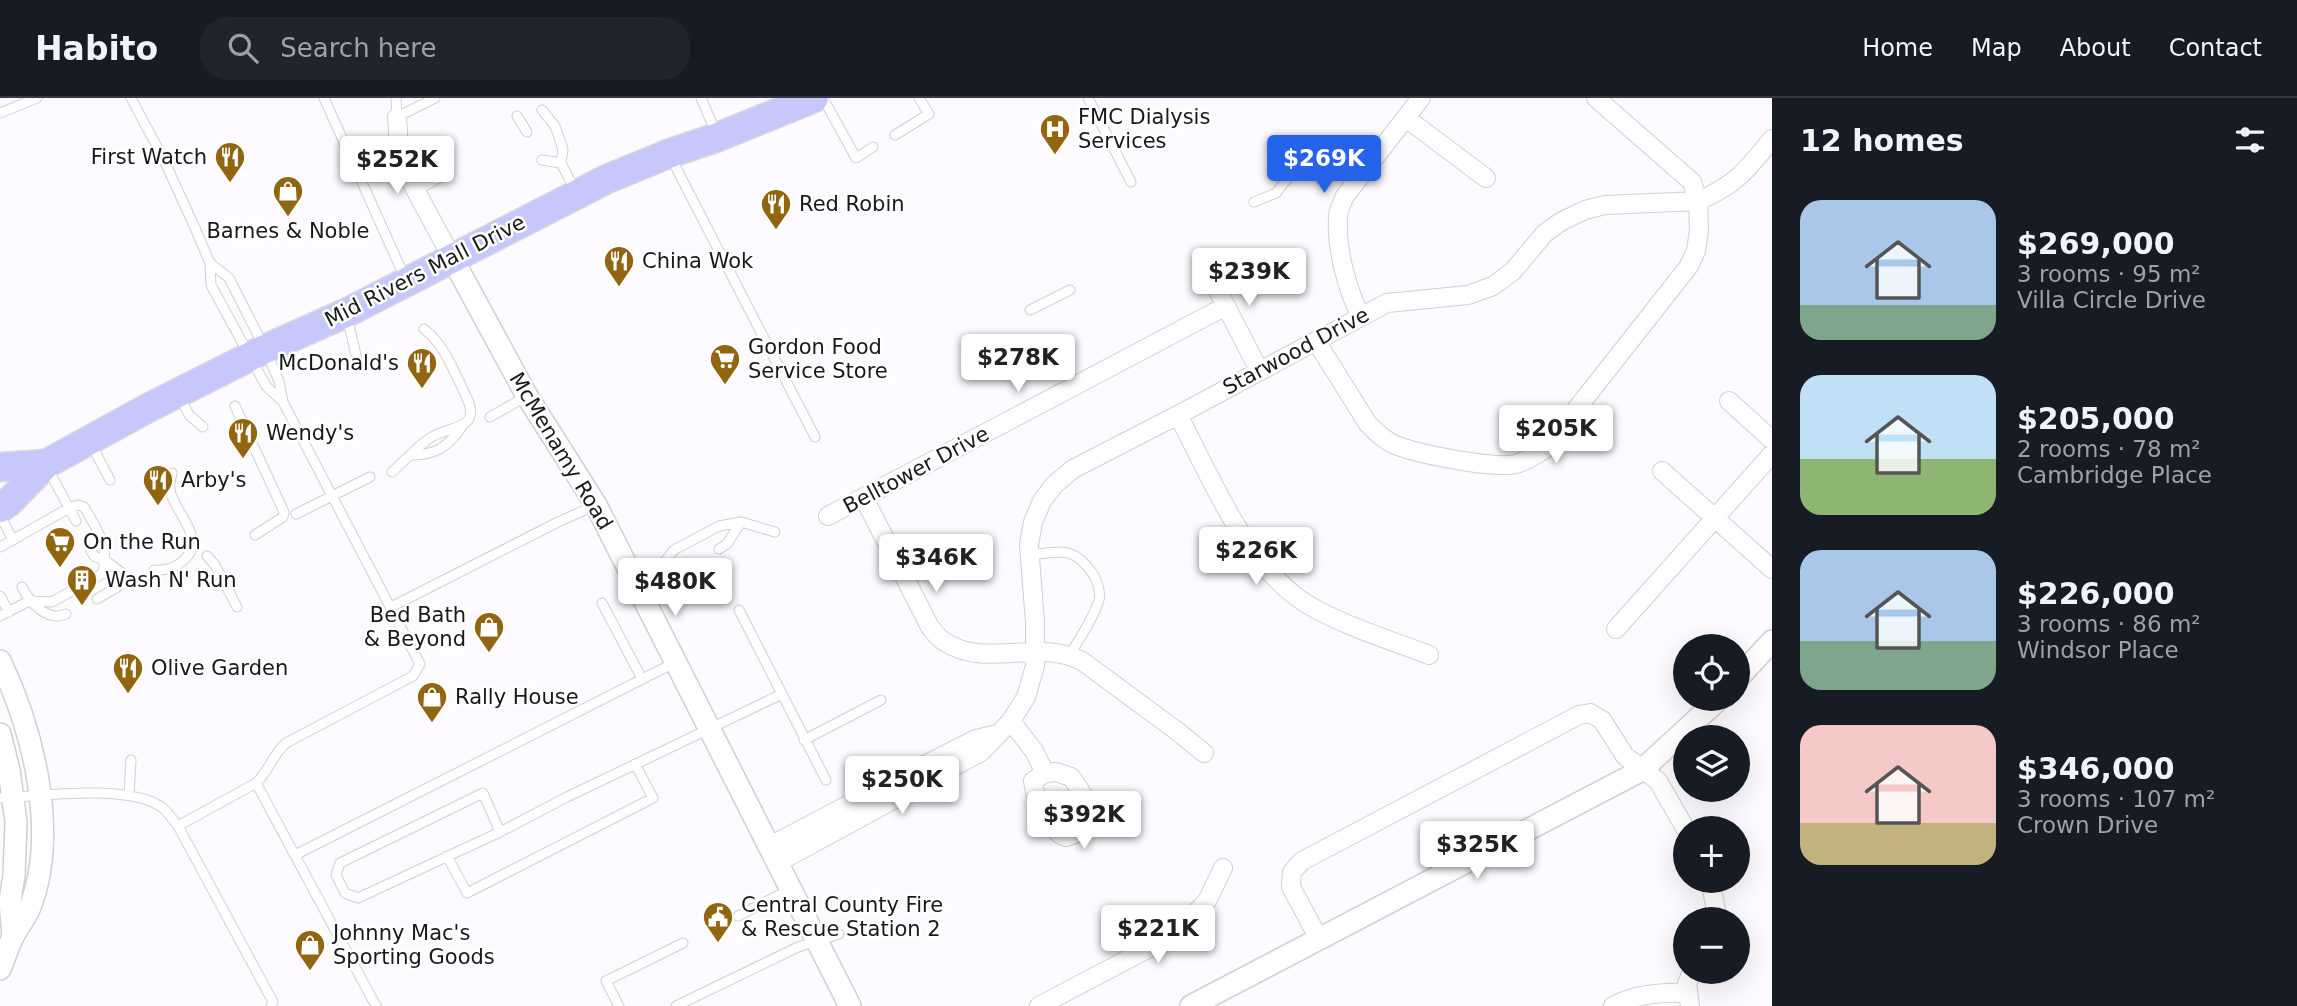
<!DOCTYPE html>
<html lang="en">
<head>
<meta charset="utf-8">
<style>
  :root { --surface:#171b24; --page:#20242c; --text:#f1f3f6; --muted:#9ea1a6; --line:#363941; --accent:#2563eb }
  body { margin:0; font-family:"DejaVu Sans",sans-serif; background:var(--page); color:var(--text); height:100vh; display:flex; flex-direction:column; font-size:26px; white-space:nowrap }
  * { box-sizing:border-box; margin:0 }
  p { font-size:23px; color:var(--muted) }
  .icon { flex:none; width:38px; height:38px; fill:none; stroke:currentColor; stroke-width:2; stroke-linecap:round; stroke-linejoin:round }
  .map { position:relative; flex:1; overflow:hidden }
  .panel { display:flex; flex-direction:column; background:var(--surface); width:525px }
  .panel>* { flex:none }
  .controls { position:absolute; left:1673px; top:536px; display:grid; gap:14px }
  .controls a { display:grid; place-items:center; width:77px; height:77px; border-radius:50%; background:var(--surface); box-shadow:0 7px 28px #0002; font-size:35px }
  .price { position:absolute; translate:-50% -60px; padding:0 16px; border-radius:7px; background:#fff; color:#222; font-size:23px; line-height:46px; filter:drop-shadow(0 2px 4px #0008) }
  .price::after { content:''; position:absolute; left:50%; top:42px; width:21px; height:16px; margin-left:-10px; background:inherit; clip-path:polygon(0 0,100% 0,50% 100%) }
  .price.active { background:var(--accent); color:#fff }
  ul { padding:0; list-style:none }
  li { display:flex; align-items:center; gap:21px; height:175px; padding:0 28px }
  li span { display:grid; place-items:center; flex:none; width:196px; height:140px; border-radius:21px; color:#555 }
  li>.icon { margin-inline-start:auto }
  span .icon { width:84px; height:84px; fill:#fffc; stroke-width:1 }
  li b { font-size:30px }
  h2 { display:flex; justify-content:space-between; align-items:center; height:84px; padding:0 28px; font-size:30px }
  header { display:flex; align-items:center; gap:42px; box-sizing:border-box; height:98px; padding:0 35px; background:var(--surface); border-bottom:2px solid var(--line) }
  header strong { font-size:33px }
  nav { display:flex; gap:38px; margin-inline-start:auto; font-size:24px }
  .search { width:490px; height:63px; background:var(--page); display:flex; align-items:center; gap:18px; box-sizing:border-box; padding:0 24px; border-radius:28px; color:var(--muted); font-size:26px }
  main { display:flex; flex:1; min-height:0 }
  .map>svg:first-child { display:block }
</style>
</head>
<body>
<header>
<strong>Habito</strong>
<div class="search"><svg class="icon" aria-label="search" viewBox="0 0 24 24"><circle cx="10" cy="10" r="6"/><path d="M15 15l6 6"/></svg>Search here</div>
<nav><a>Home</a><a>Map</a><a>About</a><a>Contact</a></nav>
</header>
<main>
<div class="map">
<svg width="1772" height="908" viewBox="0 0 1772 908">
  <rect width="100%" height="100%" fill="#fdfbff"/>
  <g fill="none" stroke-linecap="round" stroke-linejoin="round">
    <g stroke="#d1cfd3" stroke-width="11">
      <path id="service" d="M 131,0 L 163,60 L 195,130 L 210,165 L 211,187 L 266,288 L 283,304
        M 324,0 L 405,180
        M 396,0 L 397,19 L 435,0
        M 701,0 L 717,37
        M 823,0 L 856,60 L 873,49
        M 1088,0 L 1131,84
        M 542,12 L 555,28 L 563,51 L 561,65 L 576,94
        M 0,15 L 37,0
        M 517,18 L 527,34
        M 895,37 L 929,16 L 919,0
        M 671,60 L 815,339
        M 542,62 L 561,65
        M 416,93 L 449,74
        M 1254,104 L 1276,95 L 1294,72 L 1291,65
        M 1030,212 L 1070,192
        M 347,219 L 358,265
        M 179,297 L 189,317 L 203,329
        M 235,308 L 284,414 L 283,419 L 255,437
        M 490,319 L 527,298
        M 91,346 L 110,382
        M 413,357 C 436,357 448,348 461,330
        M 47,369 L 76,423
        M 392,374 C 404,363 417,349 430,340 C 449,327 483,333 466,298 C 455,276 445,247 424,231
        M 296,416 L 370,379
        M 0,417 L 13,442
        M 0,449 L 69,410 L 78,407 L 84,409 C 97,431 111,450 102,476 L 52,504 L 29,503 L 0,518
        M 719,451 L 727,446 L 741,424
        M 91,453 L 94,458 L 106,463 L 122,475 L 119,488 L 97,501
        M 1030,457 C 1061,454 1073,447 1093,476 C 1097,482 1101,495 1099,502 C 1093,522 1080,539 1070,557
        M 207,458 L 215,467 L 237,509
        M 154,472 C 166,473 175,470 184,462 C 208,440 174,415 170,392 C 169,387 171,380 172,375
        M 661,478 L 680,470
        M 22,489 C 30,505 47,524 66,516
        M 640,490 L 661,478 L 666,462 L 674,452 L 719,428 L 741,424 L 775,434
        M 0,498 L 9,514
        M 602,505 L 642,581
        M 391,509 L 558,424 L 594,408
        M 739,512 L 826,682
        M 804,642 L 881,602
        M 256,685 L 376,908
        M 129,697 L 131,662
        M 0,700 C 42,698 124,686 160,708 C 167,712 173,722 178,728 L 273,904 L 271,908
        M 178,728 L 256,685 C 269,673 273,656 286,645 L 413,578 L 420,566 L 283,304 L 279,283 L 265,251 L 229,180 L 210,165
        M 500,734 L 483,695 L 340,765 L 336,777 L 345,795 L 358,800 L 500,734 L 567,699 L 782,596
        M 295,757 L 674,565
        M 447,758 L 467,795 L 653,700 L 635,666
        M 738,818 L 789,792
        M 619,908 L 606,883 L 683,845
        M 676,908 L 798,849 L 839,836"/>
    </g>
    <g stroke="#d1cfd3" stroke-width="20">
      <path id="minor" d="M 397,19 L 399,51 L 409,80 L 452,160
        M 1406,20 L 1486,80
        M 1204,166 L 1259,272
        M 1361,219 C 1347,191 1336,151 1338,119 C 1338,112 1342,105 1345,98 L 1421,0
        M 1316,243 L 1368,326 C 1376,334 1383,341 1393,346 C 1416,356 1493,371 1516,366 C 1527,363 1536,357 1545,351 L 1689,168 L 1696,153 L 1699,132 L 1698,103 L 1692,84 L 1596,0
        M 1729,303 L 1772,342
        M 1178,317 C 1212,381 1247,471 1310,508 C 1347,529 1390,542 1429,557
        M 1662,373 L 1772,471
        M 864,400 L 930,529 C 934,534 939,541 945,544 C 986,571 1037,540 1082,563 L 1177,633 L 1204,655
        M 828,418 L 1226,208
        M 1616,531 L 1772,356
        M 1011,623 L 1034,653 L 1045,675
        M 1056,674 L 1071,679 C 1078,689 1096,713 1090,725 C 1086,733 1074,736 1066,739 C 1048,733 1035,701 1033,683 L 1045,675 Z
        M 768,749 L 895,682 L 976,641 L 997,636
        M 777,765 L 981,654 L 1011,623 L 1026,599 L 1035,568 L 1035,524 L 1029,447 L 1033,424 L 1042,403 L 1054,387 L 1073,371 L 1178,317 L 1387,205 L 1468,197 L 1493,188 L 1513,173 L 1545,135 L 1562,123 L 1585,112 L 1605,107 L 1698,103 C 1736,87 1747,72 1772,41
        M 1710,782 L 1716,812 L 1715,821
        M 1319,841 L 1291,789 L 1292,774 L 1302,763 L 1579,617 L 1590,615 L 1602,622 L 1625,658 L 1658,683 L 1685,730
        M 1039,908 L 1172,838 L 1207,803 L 1223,770
        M 1613,908 C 1635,896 1662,894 1687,895
        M 1690,908 L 1687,886 L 1692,873"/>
    </g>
    <g stroke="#d1cfd3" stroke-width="24">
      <path id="tertiary" d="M 452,160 L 527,298 L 596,407 L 850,908
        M 0,563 C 33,632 59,734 30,809 C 27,818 19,827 14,837 C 8,847 5,860 0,871
        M 1738,580 L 1772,543
        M 0,636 L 9,672 L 16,724 L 14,777 L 10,803 L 13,839
        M 1191,908 L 1642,672 L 1720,600"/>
    </g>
    <g stroke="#dadada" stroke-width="31">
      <path id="primary" d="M 0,369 L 46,366
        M 0,410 L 9,404 L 46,366 L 148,310 L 265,251 L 346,215 L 607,81 L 668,56 L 718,39 L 814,0"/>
    </g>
    <use href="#service" stroke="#fff" stroke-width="9"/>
    <use href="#minor" stroke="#fff" stroke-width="18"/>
    <use href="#tertiary" stroke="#fff" stroke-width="21"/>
    <use href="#primary" stroke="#c6c7fb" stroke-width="28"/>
  </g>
  <defs>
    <g id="hospital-pin" transform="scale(1.575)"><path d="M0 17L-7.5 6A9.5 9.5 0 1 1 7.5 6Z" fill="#926610" stroke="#fff"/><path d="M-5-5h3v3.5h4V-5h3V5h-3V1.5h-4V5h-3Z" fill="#fff"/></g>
    <g id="restaurant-pin" transform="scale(1.575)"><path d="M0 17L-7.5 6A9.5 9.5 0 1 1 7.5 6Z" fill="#926610" stroke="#fff"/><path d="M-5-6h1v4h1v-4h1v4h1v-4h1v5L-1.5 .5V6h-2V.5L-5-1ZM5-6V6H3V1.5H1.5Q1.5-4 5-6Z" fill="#fff"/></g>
    <g id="shop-pin" transform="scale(1.575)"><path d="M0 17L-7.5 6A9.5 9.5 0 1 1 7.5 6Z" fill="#926610" stroke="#fff"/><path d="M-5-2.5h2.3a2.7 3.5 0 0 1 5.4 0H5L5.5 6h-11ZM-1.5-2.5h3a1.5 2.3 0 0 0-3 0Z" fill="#fff"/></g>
    <g id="supermarket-pin" transform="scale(1.575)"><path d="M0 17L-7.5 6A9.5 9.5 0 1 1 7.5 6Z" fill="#926610" stroke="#fff"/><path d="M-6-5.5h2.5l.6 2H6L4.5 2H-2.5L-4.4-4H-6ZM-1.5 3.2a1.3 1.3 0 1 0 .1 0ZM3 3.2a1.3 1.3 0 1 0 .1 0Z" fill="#fff"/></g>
    <g id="building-pin" transform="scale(1.575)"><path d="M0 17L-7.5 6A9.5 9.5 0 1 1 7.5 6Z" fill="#926610" stroke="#fff"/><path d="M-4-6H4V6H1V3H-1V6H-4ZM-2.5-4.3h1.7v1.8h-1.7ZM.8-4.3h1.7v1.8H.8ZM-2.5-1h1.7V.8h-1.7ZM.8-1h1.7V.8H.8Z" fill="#fff"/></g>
    <g id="civic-pin" transform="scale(1.575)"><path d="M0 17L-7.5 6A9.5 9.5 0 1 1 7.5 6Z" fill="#926610" stroke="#fff"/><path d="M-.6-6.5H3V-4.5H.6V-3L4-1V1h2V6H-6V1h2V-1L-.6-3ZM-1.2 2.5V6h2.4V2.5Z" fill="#fff"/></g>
  </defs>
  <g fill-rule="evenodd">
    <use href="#hospital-pin" x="1055" y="31"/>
    <use href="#restaurant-pin" x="230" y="59"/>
    <use href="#shop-pin" x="288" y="93"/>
    <use href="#restaurant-pin" x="776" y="106"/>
    <use href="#restaurant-pin" x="619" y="163"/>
    <use href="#supermarket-pin" x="725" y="261"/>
    <use href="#restaurant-pin" x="422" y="265"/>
    <use href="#restaurant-pin" x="243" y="335"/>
    <use href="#restaurant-pin" x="158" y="382"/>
    <use href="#supermarket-pin" x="60" y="444"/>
    <use href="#building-pin" x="82" y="482"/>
    <use href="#shop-pin" x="489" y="529"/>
    <use href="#restaurant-pin" x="128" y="570"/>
    <use href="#shop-pin" x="432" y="599"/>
    <use href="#civic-pin" x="718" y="819"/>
    <use href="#shop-pin" x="310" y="847"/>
  </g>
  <g text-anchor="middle" stroke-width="5" stroke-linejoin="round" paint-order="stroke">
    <g font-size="21" fill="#1a191a" stroke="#fff" text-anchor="start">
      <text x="1078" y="26">FMC Dialysis<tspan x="1078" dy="24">Services</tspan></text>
      <text x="207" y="66" text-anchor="end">First Watch</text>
      <text x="799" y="113">Red Robin</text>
      <text x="288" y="140" text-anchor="middle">Barnes &amp; Noble</text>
      <text x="642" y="170">China Wok</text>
      <text x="748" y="256">Gordon Food<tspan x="748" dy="24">Service Store</tspan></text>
      <text x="399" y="272" text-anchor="end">McDonald's</text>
      <text x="266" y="342">Wendy's</text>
      <text x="181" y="389">Arby's</text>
      <text x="83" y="451">On the Run</text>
      <text x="105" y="489">Wash N' Run</text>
      <text x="466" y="524" text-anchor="end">Bed Bath<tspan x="466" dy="24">&amp; Beyond</tspan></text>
      <text x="151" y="577">Olive Garden</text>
      <text x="455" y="606">Rally House</text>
      <text x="741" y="814">Central County Fire<tspan x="741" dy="24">&amp; Rescue Station 2</tspan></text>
      <text x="333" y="842">Johnny Mac's<tspan x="333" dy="24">Sporting Goods</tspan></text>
    </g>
    <g font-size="21" fill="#1a191a" stroke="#fff">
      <text transform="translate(425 173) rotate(-27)" y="7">Mid Rivers Mall Drive</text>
      <text transform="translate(1296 253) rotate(-28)" y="7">Starwood Drive</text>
      <text transform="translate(561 353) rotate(59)" y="7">McMenamy Road</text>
      <text transform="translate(916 372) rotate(-28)" y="7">Belltower Drive</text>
    </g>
  </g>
</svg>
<div class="controls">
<a><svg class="icon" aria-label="locate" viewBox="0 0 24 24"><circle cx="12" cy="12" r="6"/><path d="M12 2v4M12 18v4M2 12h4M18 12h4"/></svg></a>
<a><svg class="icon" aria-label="layers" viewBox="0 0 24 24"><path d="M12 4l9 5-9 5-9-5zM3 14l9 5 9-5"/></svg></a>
<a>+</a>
<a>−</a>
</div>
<b class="price active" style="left:1324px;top:97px">$269K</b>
<b class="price" style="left:397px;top:98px">$252K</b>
<b class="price" style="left:1249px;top:210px">$239K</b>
<b class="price" style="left:1018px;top:296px">$278K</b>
<b class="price" style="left:1556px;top:367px">$205K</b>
<b class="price" style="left:1256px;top:489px">$226K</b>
<b class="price" style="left:936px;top:496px">$346K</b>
<b class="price" style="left:675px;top:520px">$480K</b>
<b class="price" style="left:902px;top:718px">$250K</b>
<b class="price" style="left:1084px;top:753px">$392K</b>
<b class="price" style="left:1477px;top:783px">$325K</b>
<b class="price" style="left:1158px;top:867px">$221K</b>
</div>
<section class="panel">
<h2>12 homes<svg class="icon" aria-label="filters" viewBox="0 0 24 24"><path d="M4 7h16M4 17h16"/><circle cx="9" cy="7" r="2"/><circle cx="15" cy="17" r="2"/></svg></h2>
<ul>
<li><span style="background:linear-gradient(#a9c7e8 75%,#7fa58c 0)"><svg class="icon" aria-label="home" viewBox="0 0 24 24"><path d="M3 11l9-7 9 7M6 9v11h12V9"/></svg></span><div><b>$269,000</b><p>3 rooms · 95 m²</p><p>Villa Circle Drive</p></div></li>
<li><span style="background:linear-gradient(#bfe0f5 60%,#8fb573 0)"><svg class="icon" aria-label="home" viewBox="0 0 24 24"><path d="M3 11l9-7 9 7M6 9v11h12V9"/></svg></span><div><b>$205,000</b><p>2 rooms · 78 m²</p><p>Cambridge Place</p></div></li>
<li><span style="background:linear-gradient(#a9c7e8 65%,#7fa58c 0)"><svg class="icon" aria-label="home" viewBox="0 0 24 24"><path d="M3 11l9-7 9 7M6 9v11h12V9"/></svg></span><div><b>$226,000</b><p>3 rooms · 86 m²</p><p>Windsor Place</p></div></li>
<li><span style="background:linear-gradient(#f6c9c9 70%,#c2b280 0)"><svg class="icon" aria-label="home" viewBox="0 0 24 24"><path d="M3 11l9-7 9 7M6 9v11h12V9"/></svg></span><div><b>$346,000</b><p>3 rooms · 107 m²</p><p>Crown Drive</p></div></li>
</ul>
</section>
</main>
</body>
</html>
